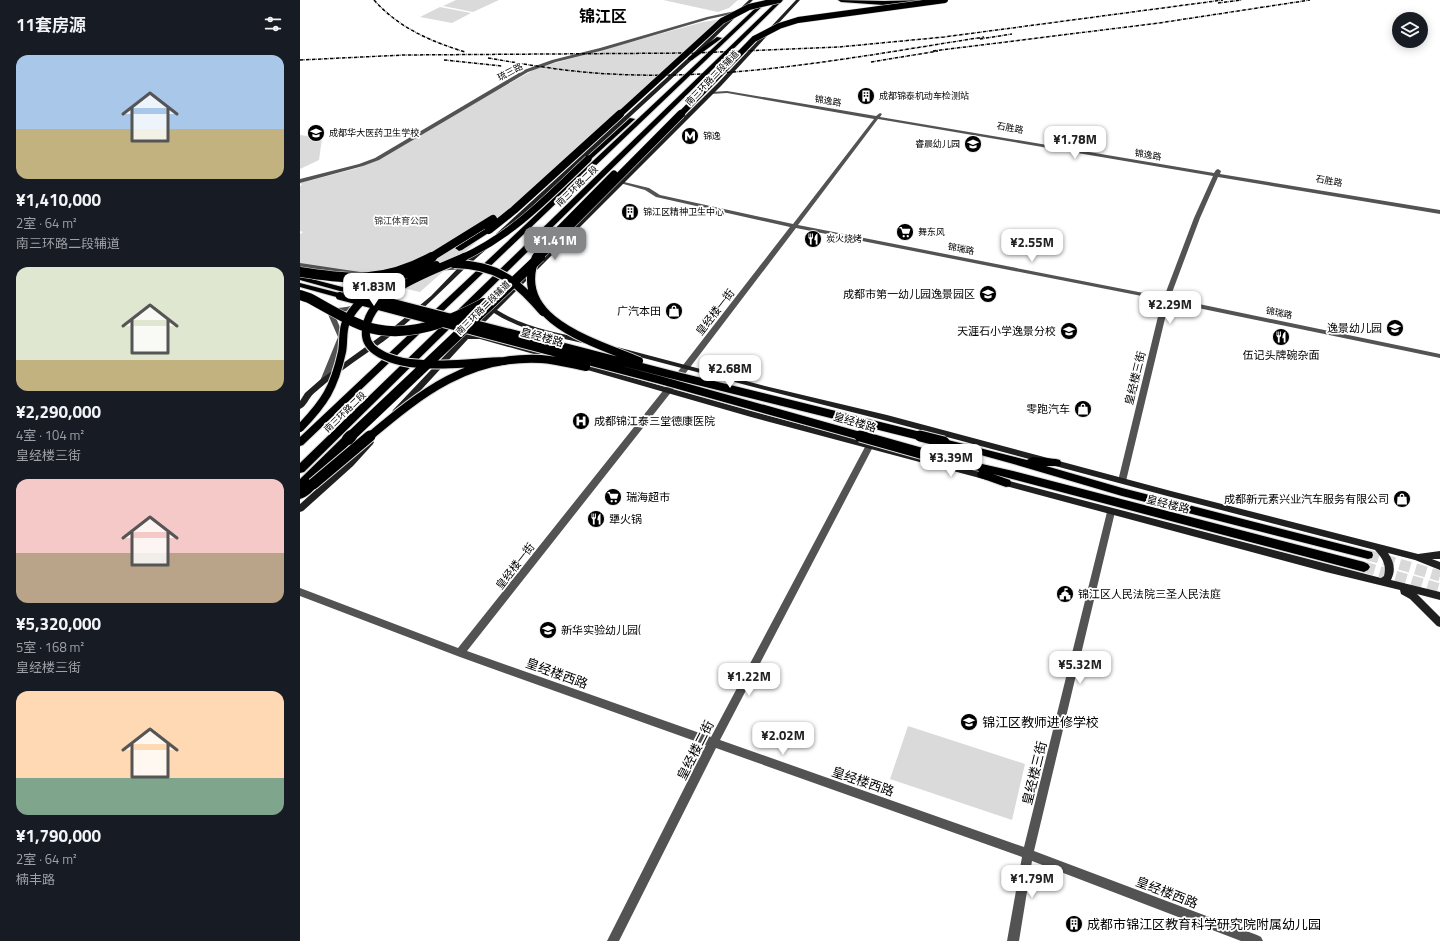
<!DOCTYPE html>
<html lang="zh">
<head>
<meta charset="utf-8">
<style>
  :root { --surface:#171b24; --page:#242831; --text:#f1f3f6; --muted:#9ea1a6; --accent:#858687 }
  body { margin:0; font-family:"Titillium Web","Noto Sans SC",sans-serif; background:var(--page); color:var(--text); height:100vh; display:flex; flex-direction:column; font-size:15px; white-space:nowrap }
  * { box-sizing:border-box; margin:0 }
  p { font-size:13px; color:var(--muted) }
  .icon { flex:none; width:22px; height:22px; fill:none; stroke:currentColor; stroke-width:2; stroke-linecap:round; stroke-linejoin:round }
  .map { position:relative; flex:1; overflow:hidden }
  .panel { display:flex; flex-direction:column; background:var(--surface); width:300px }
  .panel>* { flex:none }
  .controls { position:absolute; left:1092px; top:12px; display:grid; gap:8px }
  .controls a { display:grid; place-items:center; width:36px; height:36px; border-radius:50%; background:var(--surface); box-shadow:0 2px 10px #0003; font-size:20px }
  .price { position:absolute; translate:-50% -34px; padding:0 9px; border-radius:8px; background:#fff; color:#222; font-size:13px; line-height:26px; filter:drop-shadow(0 1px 2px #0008) }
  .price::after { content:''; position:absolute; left:50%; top:24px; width:12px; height:9px; margin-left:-6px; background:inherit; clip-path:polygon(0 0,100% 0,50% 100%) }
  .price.active { background:var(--accent); color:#fff }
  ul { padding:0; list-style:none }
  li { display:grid; align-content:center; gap:8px; height:212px; padding:0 16px }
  li span { display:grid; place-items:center; height:124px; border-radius:12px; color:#555 }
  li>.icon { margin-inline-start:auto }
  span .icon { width:72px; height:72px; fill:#fffc; stroke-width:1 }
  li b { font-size:17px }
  h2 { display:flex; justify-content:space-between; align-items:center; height:48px; padding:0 16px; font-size:17px }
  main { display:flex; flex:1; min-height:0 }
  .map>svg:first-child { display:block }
</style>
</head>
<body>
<main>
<section class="panel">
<h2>11套房源<svg class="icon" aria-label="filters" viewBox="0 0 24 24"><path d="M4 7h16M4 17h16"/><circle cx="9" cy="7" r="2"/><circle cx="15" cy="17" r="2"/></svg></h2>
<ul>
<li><span style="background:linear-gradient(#a9c7e8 60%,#c2b280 0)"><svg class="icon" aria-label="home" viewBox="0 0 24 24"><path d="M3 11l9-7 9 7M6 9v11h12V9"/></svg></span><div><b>¥1,410,000</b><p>2室 · 64 m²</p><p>南三环路二段辅道</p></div></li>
<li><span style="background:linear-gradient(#dfe7d0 75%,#c2b280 0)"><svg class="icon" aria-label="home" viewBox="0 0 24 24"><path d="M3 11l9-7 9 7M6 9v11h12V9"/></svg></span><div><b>¥2,290,000</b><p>4室 · 104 m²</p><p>皇经楼三街</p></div></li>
<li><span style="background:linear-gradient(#f6c9c9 60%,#b9a48a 0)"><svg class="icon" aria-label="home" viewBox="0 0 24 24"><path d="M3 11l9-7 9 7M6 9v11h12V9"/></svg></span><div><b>¥5,320,000</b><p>5室 · 168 m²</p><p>皇经楼三街</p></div></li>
<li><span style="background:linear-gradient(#ffd9b3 70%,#7fa58c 0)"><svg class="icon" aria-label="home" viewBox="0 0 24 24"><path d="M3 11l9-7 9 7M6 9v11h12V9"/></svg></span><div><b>¥1,790,000</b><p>2室 · 64 m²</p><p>楠丰路</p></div></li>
</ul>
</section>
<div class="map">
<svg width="1140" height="941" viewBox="0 0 1140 941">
  <rect width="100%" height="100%" fill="#fff"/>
  <path fill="#dadada" d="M 156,0 L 199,0 L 173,12 L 143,6 Z
    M 363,0 L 438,0 L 429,8 L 418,12 Z
    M 140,7 L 171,13 L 152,23 L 120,17 Z
    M 429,18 L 120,292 L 23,270 L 0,264 L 0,234 L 3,232 L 0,231 L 0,186 L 2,185 L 0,183 L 58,168 L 78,160 L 196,91 L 237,68 L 403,22 Z
    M 0,135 L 22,138 L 19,160 L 0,169 Z
    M 608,726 L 725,764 L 712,820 L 590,779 Z"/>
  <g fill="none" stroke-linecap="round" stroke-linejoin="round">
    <path stroke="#d9d9d9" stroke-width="11" stroke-dasharray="11 5.5" stroke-linecap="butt" d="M 1068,555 L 1140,576
      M 1064,567 L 1140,589"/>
    <g stroke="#dbdbdb" stroke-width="2">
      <path id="trunk" d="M 464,0 L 469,0 L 3,445 L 0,446 L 0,437 Z
        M 478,0 L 483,0 L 4,472 L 0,473 L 0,463 Z
        M 417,37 L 422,38 L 392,60 L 388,60 L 388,58 Z
        M 330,118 L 335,119 L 290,160 L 286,160 L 286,158 Z
        M 0,276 L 50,289 L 51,291 L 47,293 L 0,280 Z
        M 0,283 L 43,294 L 44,296 L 40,298 L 0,287 Z
        M 644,439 L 727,460 L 732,457 L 756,459 L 760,460 L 761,463 L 760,466 L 746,466 L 822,488 L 1068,551 L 1072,552 L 1073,555 L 1072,558 L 1068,559 L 822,496 L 710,463 L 641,444 L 639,442 Z
        M 638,454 L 713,471 L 1064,562 L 1068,564 L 1070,567 L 1068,570 L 1064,572 L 693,474 L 710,480 L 711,483 L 710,486 L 706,487 L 678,477 L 677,474 L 679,471 L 635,461 L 633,458 L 635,455 Z
        M 13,480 L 17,481 L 18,484 C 15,490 7,497 0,499 L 0,489 Z"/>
    </g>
    <g stroke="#dbdbdb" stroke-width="2">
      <path id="motorway" d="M 538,0 L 584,1 L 628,0 L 625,2 L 584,5 L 541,2 Z
        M 186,228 L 192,228 L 193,230 L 162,250 L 159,251 L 155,248 Z
        M 48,435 L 52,436 L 53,439 L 52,442 L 4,489 L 0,490 L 0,479 L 44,436 Z"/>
    </g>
    <path fill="#535353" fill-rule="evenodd" d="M 440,10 L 441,12 L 409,19 L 304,50 L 256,62 L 228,72 L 79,160 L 63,166 L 0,183 L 0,179 L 59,164 L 75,158 L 224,70 L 252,60 L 300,48 L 407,17 Z
      M 427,91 L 576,116 L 580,113 L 582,114 L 580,117 L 914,173 L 916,170 L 918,169 L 921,171 L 920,174 L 1140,210 L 1140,214 L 918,177 L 900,218 L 870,298 L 1140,354 L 1140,358 L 869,302 L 826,481 L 825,483 L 819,483 L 818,481 L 862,300 L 496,228 L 372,391 L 167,651 L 411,737 L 566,445 L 567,443 L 573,443 L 574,445 L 420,740 L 724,847 L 807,512 L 808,510 L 814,510 L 815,512 L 734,851 L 957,935 L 961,937 L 963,941 L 941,941 L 732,861 L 719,941 L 707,941 L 722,857 L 416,748 L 319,941 L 307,941 L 406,745 L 160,657 L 0,596 L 0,588 L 158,648 L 366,387 L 490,227 L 356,197 L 345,190 L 320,183 L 320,181 L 349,188 L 360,195 L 493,224 L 574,119 L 427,93 L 411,94 L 409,93 L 411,92 ZM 578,119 L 913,176 L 894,218 L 864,297 L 498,225 Z
      M 0,263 L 60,272 L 63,274 L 60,276 L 0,267 Z
      M 161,266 L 164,268 L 163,269 L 138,271 L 135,269 L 138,267 Z
      M 58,304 L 61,306 L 60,307 L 50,311 L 34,313 L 44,337 L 28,381 L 24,383 L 21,383 L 20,381 L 38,337 L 27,312 L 24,308 L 27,306 C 37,310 47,307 58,304 Z"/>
    <path fill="#202020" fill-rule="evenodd" d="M 449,0 L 453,0 L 392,60 L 200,236 L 196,236 L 196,234 L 388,58 Z
      M 496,0 L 500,0 L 421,86 L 197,310 C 226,328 257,332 289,340 L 290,342 L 289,344 L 287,344 C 255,337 222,331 194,313 L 172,335 L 180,335 L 257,356 L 259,358 L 257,360 L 255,360 L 180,339 L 168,339 L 99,414 L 93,414 L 92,412 L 93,410 L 164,335 L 417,84 Z
      M 186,245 L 189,247 L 188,248 C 158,273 132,302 102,327 C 78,347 50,363 26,383 C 21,388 14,392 10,398 C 7,402 5,407 0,409 L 0,401 L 5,393 L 21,379 L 96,325 L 131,296 L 159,267 Z
      M 315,347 L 317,347 L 469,387 L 587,415 L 871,491 L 1118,554 L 1140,551 L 1140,559 L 1132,559 L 1140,562 L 1140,570 L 1115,560 L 1088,553 C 1094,562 1096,570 1091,580 L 1140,592 L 1140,600 L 1117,594 L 1140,617 L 1140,627 L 1137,626 L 1110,599 L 1101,594 L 1100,590 L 1026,572 L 702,485 L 699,484 L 698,482 L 699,480 L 702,479 L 1081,578 L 1084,576 C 1087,564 1082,558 1075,550 L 871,497 L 587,421 L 469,391 L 317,351 L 315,351 L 314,349 Z
      M 277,363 L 280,363 L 451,411 L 687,474 L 691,477 L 687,480 L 451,417 L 277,367 L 276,365 Z
      M 70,439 L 74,442 L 73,444 L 53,466 L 3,511 L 0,512 L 0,504 L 47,462 L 67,440 Z"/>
    <use href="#trunk" fill="#000" fill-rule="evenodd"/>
    <use href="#motorway" fill="#000" fill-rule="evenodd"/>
    <path stroke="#000" stroke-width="1.5" stroke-dasharray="3.5 1 0.5 1" stroke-linecap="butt" d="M 74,0 C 99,28 130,41 165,52
      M 918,3 L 942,0
      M 680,39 L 712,34
      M 633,51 L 859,23 L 1010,0
      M 188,58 C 229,65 269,72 311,74 C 436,81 561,56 684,37
      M 0,60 L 104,55 L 393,53 L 539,47 L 644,37 L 923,0
      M 144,60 L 202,66
      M 571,62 L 638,51"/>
    <g stroke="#dbdbdb" stroke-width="8" stroke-linecap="butt">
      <path id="trunk-bridge-far2" d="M 162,258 C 214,234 247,198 288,159
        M 236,258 L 240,249 L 314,174"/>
    </g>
    <g stroke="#dbdbdb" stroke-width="10" stroke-linecap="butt">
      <path id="trunk-bridge-far1" d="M 164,257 C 133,272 62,292 66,336 C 68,354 96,361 110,363 C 142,367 174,362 205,361
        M 236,257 C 209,320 297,343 339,361
        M 154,264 C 197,265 216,280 243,312
        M 47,291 L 369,374 L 624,437
        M 40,296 L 360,380 L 564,437
        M 0,428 C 25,402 34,388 42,352 C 44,342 42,331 46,322 C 63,288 102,274 136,265
        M 69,437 C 121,393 169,355 241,359 C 256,360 271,364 286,367"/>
    </g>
    <g stroke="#dbdbdb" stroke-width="13" stroke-linecap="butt">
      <path id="trunk-bridge" d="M 560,436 L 638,458
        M 620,436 L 644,442
        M 13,484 L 70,436"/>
    </g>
    <g stroke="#dbdbdb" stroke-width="7" stroke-linecap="butt">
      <path id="motorway-bridge-far3" d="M 319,115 L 422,21 L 449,7 L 479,0
        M 380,115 L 454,39 L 479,26 L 498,20 L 645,0"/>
    </g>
    <g stroke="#dbdbdb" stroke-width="9" stroke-linecap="butt">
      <path id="motorway-bridge-far2" d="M 189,230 L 214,210 L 320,114
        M 130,258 L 193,219
        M 238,258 L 381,114"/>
    </g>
    <g stroke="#dbdbdb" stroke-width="11" stroke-linecap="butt">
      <path id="motorway-bridge-far1" d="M 0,272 C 51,280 84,283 132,257
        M 0,295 L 9,298 C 26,307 43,318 61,325 C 103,341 147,323 184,303
        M 50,437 L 240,257"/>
    </g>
    <g stroke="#dbdbdb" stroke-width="14" stroke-linecap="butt">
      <path id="motorway-bridge" d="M 48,439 L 51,436"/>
    </g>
    <use href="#trunk-bridge-far2" stroke="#000" stroke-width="7"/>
    <use href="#trunk-bridge-far1" stroke="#000" stroke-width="8"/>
    <use href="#trunk-bridge" stroke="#000" stroke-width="11"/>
    <use href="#motorway-bridge-far3" stroke="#000" stroke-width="6"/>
    <use href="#motorway-bridge-far2" stroke="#000" stroke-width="8"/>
    <use href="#motorway-bridge-far1" stroke="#000" stroke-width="10"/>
    <use href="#motorway-bridge" stroke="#000" stroke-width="12"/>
  </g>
  <defs>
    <g id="building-disc" transform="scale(0.9)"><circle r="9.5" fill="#000" stroke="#fff"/><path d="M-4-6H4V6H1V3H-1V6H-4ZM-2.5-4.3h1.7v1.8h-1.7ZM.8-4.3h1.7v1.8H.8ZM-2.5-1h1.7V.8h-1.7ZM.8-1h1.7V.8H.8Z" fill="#fff"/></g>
    <g id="university-disc" transform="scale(0.9)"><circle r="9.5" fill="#000" stroke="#fff"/><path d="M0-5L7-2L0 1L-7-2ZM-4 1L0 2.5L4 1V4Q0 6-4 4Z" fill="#fff"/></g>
    <g id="metro-disc" transform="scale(0.9)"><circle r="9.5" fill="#000" stroke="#fff"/><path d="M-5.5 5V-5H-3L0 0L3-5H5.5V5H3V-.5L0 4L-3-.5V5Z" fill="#fff"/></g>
    <g id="school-disc" transform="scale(0.9)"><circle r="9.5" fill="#000" stroke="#fff"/><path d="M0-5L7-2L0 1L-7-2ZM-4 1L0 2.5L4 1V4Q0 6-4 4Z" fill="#fff"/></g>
    <g id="supermarket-disc" transform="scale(0.9)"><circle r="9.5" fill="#000" stroke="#fff"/><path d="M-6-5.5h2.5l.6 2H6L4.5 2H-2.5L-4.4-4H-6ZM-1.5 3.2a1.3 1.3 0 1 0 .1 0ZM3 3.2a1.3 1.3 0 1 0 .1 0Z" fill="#fff"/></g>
    <g id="restaurant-disc" transform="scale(0.9)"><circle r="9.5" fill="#000" stroke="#fff"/><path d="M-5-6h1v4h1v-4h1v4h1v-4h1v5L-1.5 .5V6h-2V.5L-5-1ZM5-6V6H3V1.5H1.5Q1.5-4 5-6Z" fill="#fff"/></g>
    <g id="shop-disc" transform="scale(0.9)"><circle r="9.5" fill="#000" stroke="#fff"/><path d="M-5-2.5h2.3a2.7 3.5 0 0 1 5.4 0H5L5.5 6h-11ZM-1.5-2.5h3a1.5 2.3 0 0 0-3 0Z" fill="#fff"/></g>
    <g id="hospital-disc" transform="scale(0.9)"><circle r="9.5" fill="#000" stroke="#fff"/><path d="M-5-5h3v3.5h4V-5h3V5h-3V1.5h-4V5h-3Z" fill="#fff"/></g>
    <g id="civic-disc" transform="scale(0.9)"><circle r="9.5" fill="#000" stroke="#fff"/><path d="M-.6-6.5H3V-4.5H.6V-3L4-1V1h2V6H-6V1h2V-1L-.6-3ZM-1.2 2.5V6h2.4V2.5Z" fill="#fff"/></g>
  </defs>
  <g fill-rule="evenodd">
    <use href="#building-disc" x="566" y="96"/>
    <use href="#university-disc" x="16" y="133"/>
    <use href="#metro-disc" x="390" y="136"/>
    <use href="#school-disc" x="673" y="144"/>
    <use href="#building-disc" x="330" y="212"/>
    <use href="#supermarket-disc" x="605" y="232"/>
    <use href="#restaurant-disc" x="513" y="239"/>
    <use href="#school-disc" x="688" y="294"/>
    <use href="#shop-disc" x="374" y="311"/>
    <use href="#school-disc" x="1095" y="328"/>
    <use href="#school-disc" x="769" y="331"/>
    <use href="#restaurant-disc" x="981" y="337"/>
    <use href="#shop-disc" x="783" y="409"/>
    <use href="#hospital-disc" x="281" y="421"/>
    <use href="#supermarket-disc" x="313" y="497"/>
    <use href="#shop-disc" x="1102" y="499"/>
    <use href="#restaurant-disc" x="296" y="519"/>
    <use href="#civic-disc" x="765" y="594"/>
    <use href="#school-disc" x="248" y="630"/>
    <use href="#school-disc" x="669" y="722"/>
    <use href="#building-disc" x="774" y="924"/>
  </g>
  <g text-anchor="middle" stroke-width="3.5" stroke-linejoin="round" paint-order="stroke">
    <g font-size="9" fill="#000" stroke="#fff">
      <text transform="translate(210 72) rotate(-28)" y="3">琉三路</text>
      <text transform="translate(412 78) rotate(-46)" y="3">南三环路二段辅道</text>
      <text transform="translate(528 101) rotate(9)" y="3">锦逸路</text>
      <text transform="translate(710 128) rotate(10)" y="3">石胜路</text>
      <text transform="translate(848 155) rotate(9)" y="3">锦逸路</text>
      <text transform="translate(1029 181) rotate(10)" y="3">石胜路</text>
      <text transform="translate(277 186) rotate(-44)" y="3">南三环路二段</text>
      <text transform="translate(661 249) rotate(11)" y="3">锦瑞路</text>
      <text transform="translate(183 308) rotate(-45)" y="3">南三环路二段辅道</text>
      <text transform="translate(979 313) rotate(12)" y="3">锦瑞路</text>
      <text transform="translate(45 412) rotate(-44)" y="3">南三环路二段</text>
    </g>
    <g font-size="9" fill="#000" stroke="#fff" text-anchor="start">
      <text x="579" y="99">成都锦泰机动车检测站</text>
      <text x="29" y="136">成都华大医药卫生学校</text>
      <text x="403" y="139">锦逸</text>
      <text x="660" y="147" text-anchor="end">睿晨幼儿园</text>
      <text x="343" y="215">锦江区精神卫生中心</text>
      <text x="618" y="235">舞东风</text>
      <text x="526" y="242">炭火烧烤</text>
    </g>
    <g font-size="9" fill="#313131" stroke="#fff">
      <text x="101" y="224">锦江体育公园</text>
    </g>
    <g font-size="11" fill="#000" stroke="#fff" text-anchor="end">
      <text x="675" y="298">成都市第一幼儿园逸景园区</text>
      <text x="361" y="315">广汽本田</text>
      <text x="1082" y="332">逸景幼儿园</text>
      <text x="756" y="335">天涯石小学逸景分校</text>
      <text x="981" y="359" text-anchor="middle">伍记头牌碗杂面</text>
      <text x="770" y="413">零跑汽车</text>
      <text x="294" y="425" text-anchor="start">成都锦江泰三堂德康医院</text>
      <text x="326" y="501" text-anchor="start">瑞海超市</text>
      <text x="1089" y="503">成都新元素兴业汽车服务有限公司</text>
      <text x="309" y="523" text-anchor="start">犟火锅</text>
      <text x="778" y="598" text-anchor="start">锦江区人民法院三圣人民法庭</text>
      <text x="261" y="634" text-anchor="start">新华实验幼儿园(</text>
    </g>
    <g font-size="11" fill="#000" stroke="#fff">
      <text transform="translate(415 312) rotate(-52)" y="4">皇经楼一街</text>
      <text transform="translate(242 337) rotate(15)" y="4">皇经楼路</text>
      <text transform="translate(835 378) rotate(-76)" y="4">皇经楼三街</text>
      <text transform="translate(555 422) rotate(16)" y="4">皇经楼路</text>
      <text transform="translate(868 504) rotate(14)" y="4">皇经楼路</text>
      <text transform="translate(215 566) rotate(-52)" y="4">皇经楼一街</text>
    </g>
    <g font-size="13" fill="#000" stroke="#fff">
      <text transform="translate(257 673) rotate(20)" y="5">皇经楼西路</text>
      <text transform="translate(395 750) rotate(-63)" y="5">皇经楼二街</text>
      <text transform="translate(734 773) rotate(-76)" y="5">皇经楼三街</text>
      <text transform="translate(563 781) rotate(19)" y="5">皇经楼西路</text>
      <text transform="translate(867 892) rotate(21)" y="5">皇经楼西路</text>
    </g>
    <g font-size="13" fill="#000" stroke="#fff" text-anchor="start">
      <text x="682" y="727">锦江区教师进修学校</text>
      <text x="787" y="929">成都市锦江区教育科学研究院附属幼儿园</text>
    </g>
    <g font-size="16" font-weight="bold" fill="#000" stroke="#fff">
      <text x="303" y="22">锦江区</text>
    </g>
  </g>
</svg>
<div class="controls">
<a><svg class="icon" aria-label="layers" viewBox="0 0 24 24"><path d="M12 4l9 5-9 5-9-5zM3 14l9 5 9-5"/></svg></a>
</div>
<b class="price" style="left:775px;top:160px">¥1.78M</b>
<b class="price active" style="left:255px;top:261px">¥1.41M</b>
<b class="price" style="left:732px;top:263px">¥2.55M</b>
<b class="price" style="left:74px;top:307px">¥1.83M</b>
<b class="price" style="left:870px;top:325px">¥2.29M</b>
<b class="price" style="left:430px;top:389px">¥2.68M</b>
<b class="price" style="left:651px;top:478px">¥3.39M</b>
<b class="price" style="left:780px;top:685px">¥5.32M</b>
<b class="price" style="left:449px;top:697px">¥1.22M</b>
<b class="price" style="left:483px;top:756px">¥2.02M</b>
<b class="price" style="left:732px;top:899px">¥1.79M</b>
</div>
</main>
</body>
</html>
